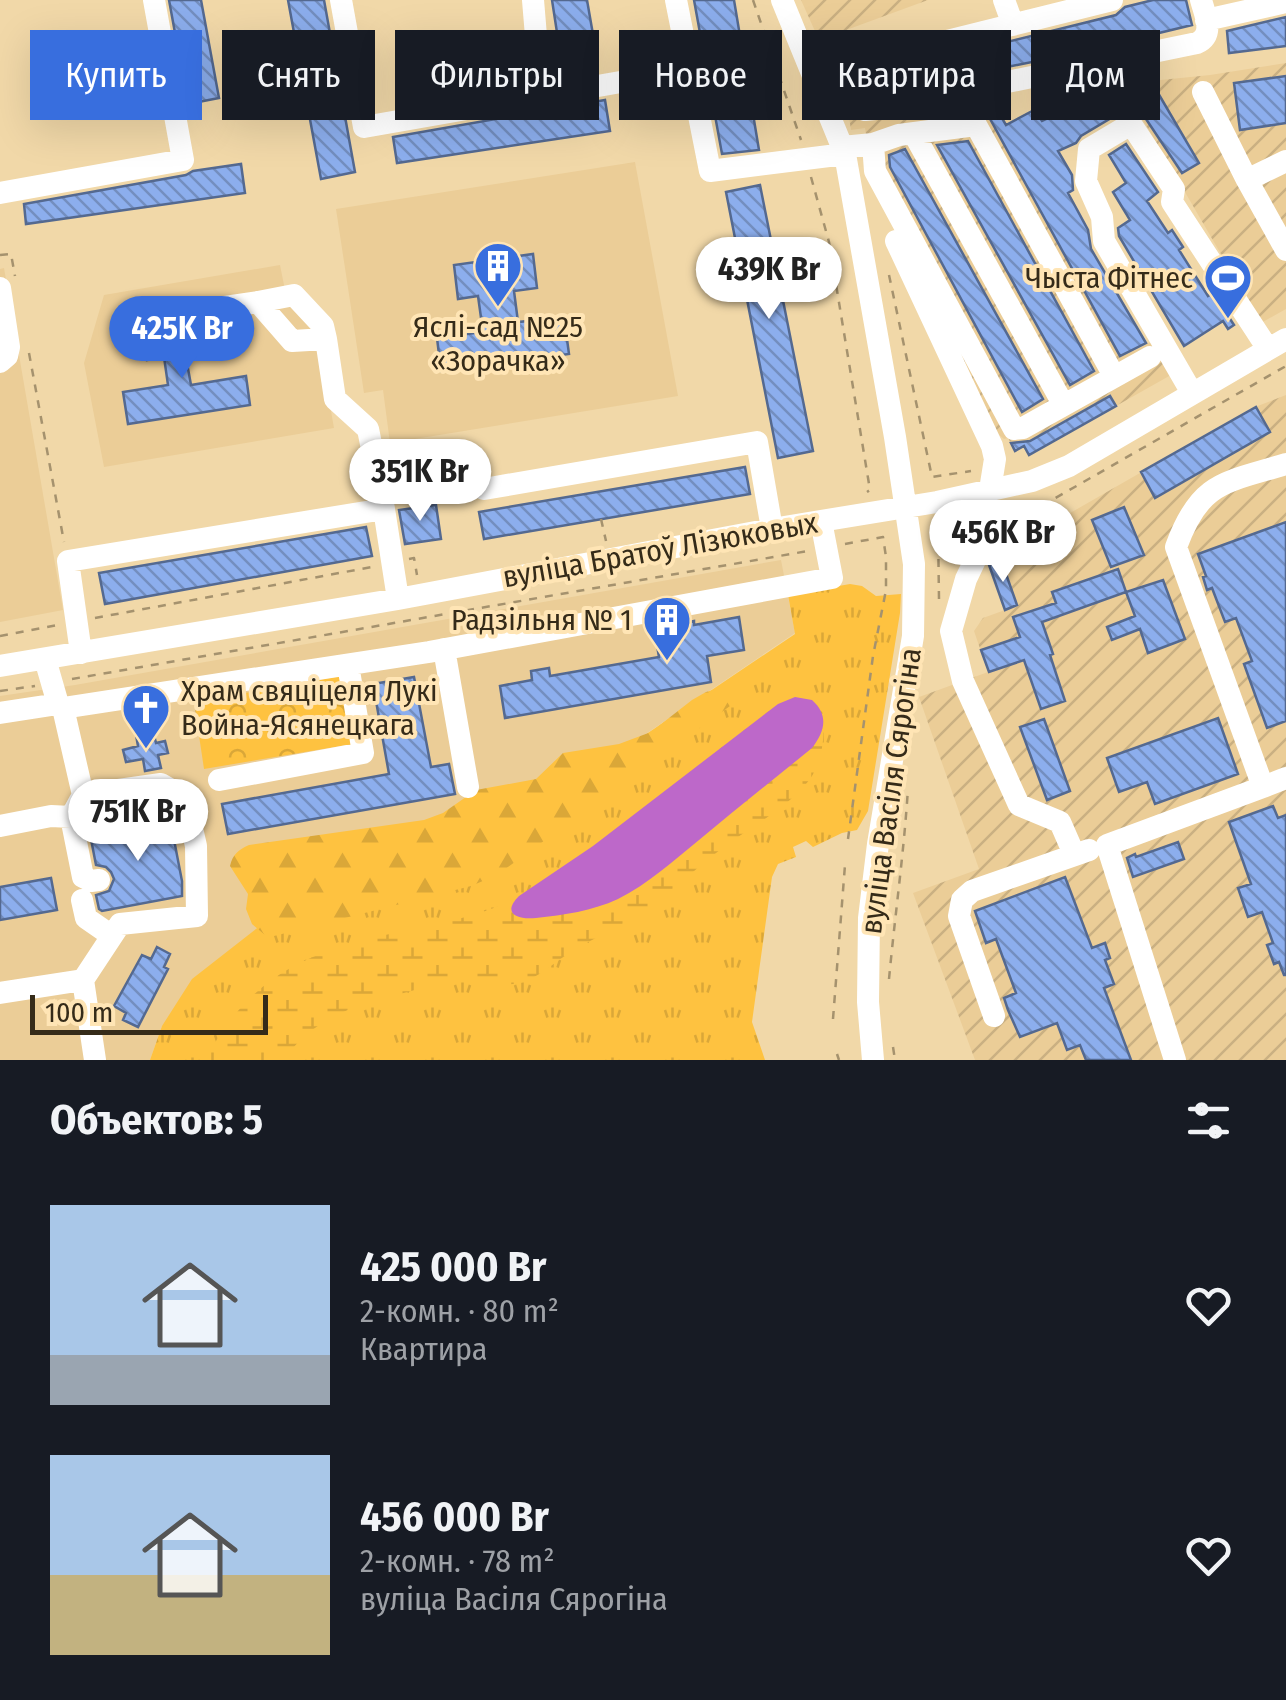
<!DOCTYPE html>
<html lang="ru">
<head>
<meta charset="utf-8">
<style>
  :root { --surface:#171b24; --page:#242831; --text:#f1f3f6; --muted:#9ea1a6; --accent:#386ede }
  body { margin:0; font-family:"Fira Sans Condensed",sans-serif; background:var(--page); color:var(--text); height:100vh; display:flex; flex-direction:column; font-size:38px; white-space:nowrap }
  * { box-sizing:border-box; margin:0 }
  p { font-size:32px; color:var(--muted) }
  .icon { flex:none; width:55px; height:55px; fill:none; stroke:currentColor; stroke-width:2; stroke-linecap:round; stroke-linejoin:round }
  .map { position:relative; height:1060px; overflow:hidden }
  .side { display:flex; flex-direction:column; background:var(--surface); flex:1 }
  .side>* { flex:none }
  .top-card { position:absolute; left:30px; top:30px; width:1228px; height:90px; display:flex; gap:20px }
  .scale { position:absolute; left:30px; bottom:25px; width:238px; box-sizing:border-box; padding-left:10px; border:5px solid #352b19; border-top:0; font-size:28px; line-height:35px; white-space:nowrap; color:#352b19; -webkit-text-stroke:8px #ffe5b5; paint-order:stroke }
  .price { position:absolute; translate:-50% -85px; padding:0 22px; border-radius:35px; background:#fff; color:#222; font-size:32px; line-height:65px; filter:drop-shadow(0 2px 5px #0008) }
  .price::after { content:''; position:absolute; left:50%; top:60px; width:30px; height:22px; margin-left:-15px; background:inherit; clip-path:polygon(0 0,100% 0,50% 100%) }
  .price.selected { background:var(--accent); color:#fff }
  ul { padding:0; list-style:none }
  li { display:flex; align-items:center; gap:30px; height:250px; padding:0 50px }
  li span { display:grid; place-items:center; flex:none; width:280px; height:200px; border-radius:0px; color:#555 }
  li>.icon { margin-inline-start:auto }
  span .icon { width:120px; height:120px; fill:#fffc; stroke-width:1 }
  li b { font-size:42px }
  h2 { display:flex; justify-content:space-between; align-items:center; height:120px; padding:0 50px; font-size:42px }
  .tag { padding:0 35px; border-radius:0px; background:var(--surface); box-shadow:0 10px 40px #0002; font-size:35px; line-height:90px }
  .tag.selected { background:var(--accent); color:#fff }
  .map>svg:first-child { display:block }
</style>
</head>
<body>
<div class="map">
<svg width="1286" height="1060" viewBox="0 0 1286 1060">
  <defs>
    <pattern id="industrial-furrows" width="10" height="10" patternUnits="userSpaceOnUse" patternTransform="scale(2.5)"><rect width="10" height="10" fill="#ebcd97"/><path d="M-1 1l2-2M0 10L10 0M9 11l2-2" fill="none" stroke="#cab082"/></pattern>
    <pattern id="grass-tufts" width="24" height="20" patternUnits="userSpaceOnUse" patternTransform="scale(2.5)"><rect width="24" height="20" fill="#fec240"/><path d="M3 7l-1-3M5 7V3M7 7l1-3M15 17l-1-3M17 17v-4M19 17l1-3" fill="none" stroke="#daa738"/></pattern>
    <pattern id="forest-firs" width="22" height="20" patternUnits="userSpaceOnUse" patternTransform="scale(2.5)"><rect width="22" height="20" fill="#fec240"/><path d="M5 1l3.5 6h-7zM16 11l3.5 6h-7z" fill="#daa738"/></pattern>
    <pattern id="wetland-marsh" width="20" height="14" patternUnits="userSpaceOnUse" patternTransform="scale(2.5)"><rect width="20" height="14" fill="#fec240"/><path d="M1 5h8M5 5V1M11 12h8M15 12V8" fill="none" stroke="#daa738"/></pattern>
    <pattern id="park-crowns" width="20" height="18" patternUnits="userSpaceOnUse" patternTransform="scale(2.5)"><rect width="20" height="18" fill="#fec240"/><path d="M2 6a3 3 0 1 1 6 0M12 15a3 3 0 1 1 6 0" fill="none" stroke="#daa738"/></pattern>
    <pattern id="building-back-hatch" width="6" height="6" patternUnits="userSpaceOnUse" patternTransform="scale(2.5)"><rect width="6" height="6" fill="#8caeed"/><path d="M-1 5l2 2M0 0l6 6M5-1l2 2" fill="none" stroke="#738ebf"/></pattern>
  </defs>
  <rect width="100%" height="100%" fill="#f1d8a8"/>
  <path fill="#ebcd97" d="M 635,162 L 678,396 L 390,443 L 383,390 L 364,393 L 336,209 Z
    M 280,265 L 287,300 L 312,327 L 321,354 L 334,428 L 104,467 L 84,363 L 104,295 Z
    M 4,268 L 63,610 L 0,622 L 0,269 Z
    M 781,560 L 795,633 L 492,838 L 162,1026 L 150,1060 L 0,1060 L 0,696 L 75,685 Z"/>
  <path fill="url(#industrial-furrows)" d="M 801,0 L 928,0 L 819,40 Z
    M 1286,63 L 1286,309 L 1261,323 L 1128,94 L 1151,81 L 1210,75 Z
    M 990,100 L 1134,351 L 1151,342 L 1171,375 L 1029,455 L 1024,446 L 1015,451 L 1008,438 L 1004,439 L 999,435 L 873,180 L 865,128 L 851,130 L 849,117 Z
    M 1286,395 L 1286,1060 L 975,1060 L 913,893 L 979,869 L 919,697 L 988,672 L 974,631 L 983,618 L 1005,610 L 989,564 L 990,559 L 1255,407 Z"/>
  <path fill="url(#grass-tufts)" d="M 850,584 L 862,586 L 876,596 L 901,594 L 900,613 L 868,811 L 857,830 L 842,833 L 813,847 L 806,841 L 793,847 L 796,857 L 778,864 L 772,877 L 752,1022 L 765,1060 L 150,1060 L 162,1026 L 192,979 L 279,911 L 492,838 L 795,634 L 788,595 Z"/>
  <path fill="url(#forest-firs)" d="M 717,689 L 726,692 L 731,698 L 730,706 L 497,875 L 471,886 L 274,936 L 265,935 L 252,924 L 246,909 L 248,894 L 230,866 C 233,854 238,850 249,845 L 424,820 L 443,813 L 476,790 L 536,779 L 563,753 L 619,744 L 651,732 L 692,700 L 706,692 Z"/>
  <path fill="url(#wetland-marsh)" d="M 795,697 L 812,700 L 823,713 C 825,734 823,761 810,779 C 787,809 750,827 721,849 C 695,869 671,892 644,911 C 620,927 595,937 571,952 C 556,961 543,974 526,981 C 506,989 487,979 467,980 C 444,981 422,988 400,994 C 355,1005 311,1019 284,1060 L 205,1060 C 256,964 323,948 422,927 C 453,920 487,914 515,898 C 557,874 595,844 633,815 C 682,778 730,741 778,704 Z"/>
  <path fill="url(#park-crowns)" d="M 347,675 L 359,743 L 204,769 L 194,702 Z"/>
  <path fill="#bd68c9" d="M 795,697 L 812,700 C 829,715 825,731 812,748 C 774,779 736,809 699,840 C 673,861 648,884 618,899 C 592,911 564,915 536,918 C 518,920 501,914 519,896 L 593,846 L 778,704 Z"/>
  <path fill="url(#building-back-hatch)" stroke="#546990" stroke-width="2.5" d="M 169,0 L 201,0 L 219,98 L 188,104 Z
    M 288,0 L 324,0 L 355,172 L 321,179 Z
    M 552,0 L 587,0 L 595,46 L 560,52 Z
    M 694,0 L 734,0 L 759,150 L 722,154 Z
    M 1153,0 L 1186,0 L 1192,25 L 1076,53 L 874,94 L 865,94 L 860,80 L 862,78 L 1116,15 L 1125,7 Z
    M 1286,17 L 1286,46 L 1229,53 L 1227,31 Z
    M 1286,76 L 1286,123 L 1240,130 L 1234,83 Z
    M 1151,81 L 1199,163 L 1182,173 L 1144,116 L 1132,109 L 1123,111 L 1081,136 L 1076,143 L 1058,151 L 1072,175 L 1073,190 L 1068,193 L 1088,230 L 1091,249 L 1146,343 L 1120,356 L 989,117 L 999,113 L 1006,125 L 1034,110 L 1042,121 L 1065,110 L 1061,92 L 1111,88 L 1123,82 L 1128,94 Z
    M 605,100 L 610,131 L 397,163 L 393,137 Z
    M 968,141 L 1094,371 L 1070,385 L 937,145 Z
    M 1126,144 L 1158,192 L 1147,201 L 1168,233 L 1172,230 L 1183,247 L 1179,250 L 1208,296 L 1213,293 L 1234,325 L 1228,329 L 1223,321 L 1184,346 L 1119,236 L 1118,228 L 1130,220 L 1113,192 L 1126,183 L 1109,155 Z
    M 905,149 L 1043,399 L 1022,412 L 890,167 L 889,155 Z
    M 241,164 L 245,193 L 26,224 L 24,204 L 186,175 L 193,171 Z
    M 760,185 L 813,451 L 778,458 L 726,192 Z
    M 533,254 L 537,288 L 514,291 L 518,322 L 564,317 L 569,354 L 441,371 L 437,338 L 483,332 L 478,296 L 458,299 L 454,265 Z
    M 209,324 L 212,348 L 185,352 L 191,385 L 246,376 L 250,405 L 128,424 L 123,392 L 168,385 L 164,357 L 147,360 L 143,334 Z
    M 1110,396 L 1116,406 L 1029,455 L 1024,446 L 1015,451 L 1011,443 L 1030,441 Z
    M 1256,407 L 1270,432 L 1155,498 L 1141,472 Z
    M 745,467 L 750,494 L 484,539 L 479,512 Z
    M 436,505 L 441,539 L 405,544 L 399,510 Z
    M 1124,507 L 1144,555 L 1111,567 L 1092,520 Z
    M 1286,522 L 1286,721 L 1267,728 L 1244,664 L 1252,661 L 1236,618 L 1225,622 L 1212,588 L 1207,590 L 1203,577 L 1206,576 L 1198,554 Z
    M 366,527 L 372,556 L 105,604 L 99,573 Z
    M 1001,560 L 1017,605 L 1005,610 L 989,565 Z
    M 1118,569 L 1126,592 L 1042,622 L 1053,654 L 1050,655 L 1065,701 L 1041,709 L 1024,660 L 989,672 L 981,650 L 1020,637 L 1013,617 L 1056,603 L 1052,592 Z
    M 1163,580 L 1185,639 L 1148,653 L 1140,629 L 1112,640 L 1107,627 L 1135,616 L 1126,592 Z
    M 739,617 L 744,650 L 707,656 L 711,682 L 505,718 L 500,686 L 532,680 L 531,671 L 549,668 L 550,676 L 659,657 L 654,628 L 694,621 L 694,625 Z
    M 414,677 L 431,767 L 449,764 L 455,794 L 228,834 L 222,804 L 389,774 L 373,684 Z
    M 1218,718 L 1238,774 L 1155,804 L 1147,782 L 1119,792 L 1107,758 Z
    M 1044,719 L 1070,791 L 1047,800 L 1020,727 Z
    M 153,731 L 156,743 L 165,741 L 168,753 L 158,755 L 161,768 L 145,771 L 143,759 L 126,762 L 123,750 L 138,746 L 136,735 Z
    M 1273,806 L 1278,818 L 1286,815 L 1286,975 L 1284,975 L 1279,962 L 1274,964 L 1267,945 L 1273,943 L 1262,912 L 1248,917 L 1238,888 L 1251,884 L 1229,822 Z
    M 170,819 L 182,881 L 182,896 L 102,911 L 99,909 L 96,895 L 109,891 L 114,879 L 111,872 L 106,867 L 96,865 L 90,834 Z
    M 1178,842 L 1184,859 L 1133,877 L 1127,858 L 1135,854 L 1136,857 Z
    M 1065,877 L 1092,948 L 1105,943 L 1110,958 L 1105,960 L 1114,984 L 1104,988 L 1131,1060 L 1086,1060 L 1080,1045 L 1067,1050 L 1057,1023 L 1020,1037 L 1008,1010 L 1004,998 L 1016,993 L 996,939 L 986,943 L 975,911 Z
    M 51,878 L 57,910 L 0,920 L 0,887 Z
    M 157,947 L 170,954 L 164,967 L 168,969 L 138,1027 L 123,1020 L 126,1013 L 114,1006 L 142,955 L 151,959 Z"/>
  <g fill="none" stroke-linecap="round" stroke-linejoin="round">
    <path stroke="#a5926e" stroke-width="2.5" stroke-dasharray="8 8" stroke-linecap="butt" d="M 753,0 L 801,140
      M 811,177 L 829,242 L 870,490 L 867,492
      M 0,255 L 11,254 L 15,276
      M 889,275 L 932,477 L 971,471
      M 29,353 L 64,542
      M 1011,514 L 1038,508 L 1286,366
      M 601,519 L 606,541
      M 845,544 L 883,537 L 886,557 L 886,590 L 873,656 L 848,839
      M 409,559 L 414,558 L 417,575
      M 939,599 L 938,529 L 969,523
      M 95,618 L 372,567
      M 0,636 L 58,625
      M 72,679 L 808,551
      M 0,691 L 35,686
      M 889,979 C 895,915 904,852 908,788
      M 833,1019 L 845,865
      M 893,1047 L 895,1060
      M 837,1054 L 839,1060"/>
    <path stroke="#fff" stroke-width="22" d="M 341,0 L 364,127 L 689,70
      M 533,0 L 541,96
      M 676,0 L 710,171 L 845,154
      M 782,0 L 845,154 L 895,437 L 914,564 L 913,636 L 878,844 L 869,918 L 868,1002 L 873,1060
      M 1004,0 L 1013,25
      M 1206,20 L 1286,2
      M 1203,92 L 1247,180 L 1286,161
      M 847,104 C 845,87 840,75 855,64 L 1112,0
      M 830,112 L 847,104 L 865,110 L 876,109 L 1197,43 C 1215,35 1205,15 1201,0
      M 914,134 L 1063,404
      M 873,144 L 899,135 L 976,125 L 1114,376
      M 842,147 L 873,144 L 875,171 L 1014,429 L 1023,428 L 1150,357
      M 1247,180 L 1286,250
      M 0,193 L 183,160 L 154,0
      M 896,241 L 992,446 L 995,459 L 990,490 L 990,519 L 987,535 L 966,579 L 951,631 L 963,681 L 1019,805 L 1060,822 L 1074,854
      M 0,288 L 9,347 L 7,356 L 0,362
      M 258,302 L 294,295 L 323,326 L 326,339
      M 143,319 L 258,302 L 292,341 L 326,339 L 335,399 L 368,429 L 384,509 L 398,599
      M 1192,393 L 1104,241 L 1102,217 L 1086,181 L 1089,149 L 1131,124 L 1174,189 L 1172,202 L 1268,349
      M 1286,464 C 1224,483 1200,481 1176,547 L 1263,787 L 1286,778
      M 449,476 L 484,489 L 757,442 L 772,529
      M 444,649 L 468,787
      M 81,653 L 68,561 L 384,509
      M 0,666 L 398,599 L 772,529 L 937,502 L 1032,481 L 1069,466 L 1286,339
      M 63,708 L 429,652 L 832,578 L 821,521
      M 0,713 L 58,704
      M 219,780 L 363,753 L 348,665
      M 83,795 L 71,817 L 83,877 L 91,881 L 99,880
      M 0,826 L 51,816 L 71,817
      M 82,900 L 86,918 L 112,936
      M 83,980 L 95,1060
      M 0,993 L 83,980 L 120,924 L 197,916 L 196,846 L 185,798 L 161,784 L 83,795 L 63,708 L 58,704 L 45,659
      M 994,1016 L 959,916 L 962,900 L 972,891 L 1089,850
      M 1175,1060 L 1107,845 L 1263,787"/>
  </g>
  <defs>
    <g id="building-pin" transform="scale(2.5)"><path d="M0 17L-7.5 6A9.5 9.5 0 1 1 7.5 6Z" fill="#386ede" stroke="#ffe5b5"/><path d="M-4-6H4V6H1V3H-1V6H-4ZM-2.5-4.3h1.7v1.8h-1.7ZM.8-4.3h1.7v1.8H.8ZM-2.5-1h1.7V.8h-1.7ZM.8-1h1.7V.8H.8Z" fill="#fff"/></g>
    <g id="stadium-pin" transform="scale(2.5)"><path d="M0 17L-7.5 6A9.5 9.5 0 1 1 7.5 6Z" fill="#386ede" stroke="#ffe5b5"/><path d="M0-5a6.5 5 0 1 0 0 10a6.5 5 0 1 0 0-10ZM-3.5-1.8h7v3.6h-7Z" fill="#fff"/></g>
    <g id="church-pin" transform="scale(2.5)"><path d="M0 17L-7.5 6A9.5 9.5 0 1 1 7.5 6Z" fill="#386ede" stroke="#ffe5b5"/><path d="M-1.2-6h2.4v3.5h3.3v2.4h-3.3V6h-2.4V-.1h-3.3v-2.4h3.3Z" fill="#fff"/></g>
  </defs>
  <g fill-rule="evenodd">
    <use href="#building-pin" x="498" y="266"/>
    <use href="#stadium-pin" x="1228" y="278"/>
    <use href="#building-pin" x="667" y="620"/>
    <use href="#church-pin" x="146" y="708"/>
  </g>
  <g text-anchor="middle" stroke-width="8" stroke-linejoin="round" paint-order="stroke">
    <g font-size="30" fill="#352b19" stroke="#ffe5b5" text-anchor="end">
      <text x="1193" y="288">Чыста Фітнес</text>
      <text x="498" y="337" text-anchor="middle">Яслі-сад №25<tspan x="498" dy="34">«Зорачка»</tspan></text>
      <text x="632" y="630">Радзільня № 1</text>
      <text x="181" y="701" text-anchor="start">Храм свяціцеля Лукі<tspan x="181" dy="34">Война-Ясянецкага</tspan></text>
    </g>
    <g font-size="30" fill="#352b19" stroke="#ffe5b5">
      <text transform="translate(660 550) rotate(-10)" y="10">вуліца Братоў Лізюковых</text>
      <text transform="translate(891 791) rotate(-82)" y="10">вуліца Васіля Сярогіна</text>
    </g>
  </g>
</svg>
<div class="scale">100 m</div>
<b class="price" style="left:769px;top:322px">439K Br</b>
<b class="price selected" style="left:182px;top:381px">425K Br</b>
<b class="price" style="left:420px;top:524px">351K Br</b>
<b class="price" style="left:1003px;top:585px">456K Br</b>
<b class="price" style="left:138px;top:864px">751K Br</b>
<div class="top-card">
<a class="tag selected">Купить</a>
<a class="tag">Снять</a>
<a class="tag">Фильтры</a>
<a class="tag">Новое</a>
<a class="tag">Квартира</a>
<a class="tag">Дом</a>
</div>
</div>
<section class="side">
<h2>Объектов: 5<svg class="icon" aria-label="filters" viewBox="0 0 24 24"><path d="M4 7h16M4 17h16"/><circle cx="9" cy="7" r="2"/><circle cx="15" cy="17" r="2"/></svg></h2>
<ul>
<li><span style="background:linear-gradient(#a9c7e8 75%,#9aa5b1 0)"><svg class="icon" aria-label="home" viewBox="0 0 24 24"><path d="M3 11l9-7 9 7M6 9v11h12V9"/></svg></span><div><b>425 000 Br</b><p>2-комн. · 80 m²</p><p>Квартира</p></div><svg class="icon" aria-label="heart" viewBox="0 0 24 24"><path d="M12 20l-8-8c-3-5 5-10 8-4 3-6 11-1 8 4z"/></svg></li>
<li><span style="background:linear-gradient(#a9c7e8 60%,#c2b280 0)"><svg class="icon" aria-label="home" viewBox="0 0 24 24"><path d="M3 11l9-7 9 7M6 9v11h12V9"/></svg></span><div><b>456 000 Br</b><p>2-комн. · 78 m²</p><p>вуліца Васіля Сярогіна</p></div><svg class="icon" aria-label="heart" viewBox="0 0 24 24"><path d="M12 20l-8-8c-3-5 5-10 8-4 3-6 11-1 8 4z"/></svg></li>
</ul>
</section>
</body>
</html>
